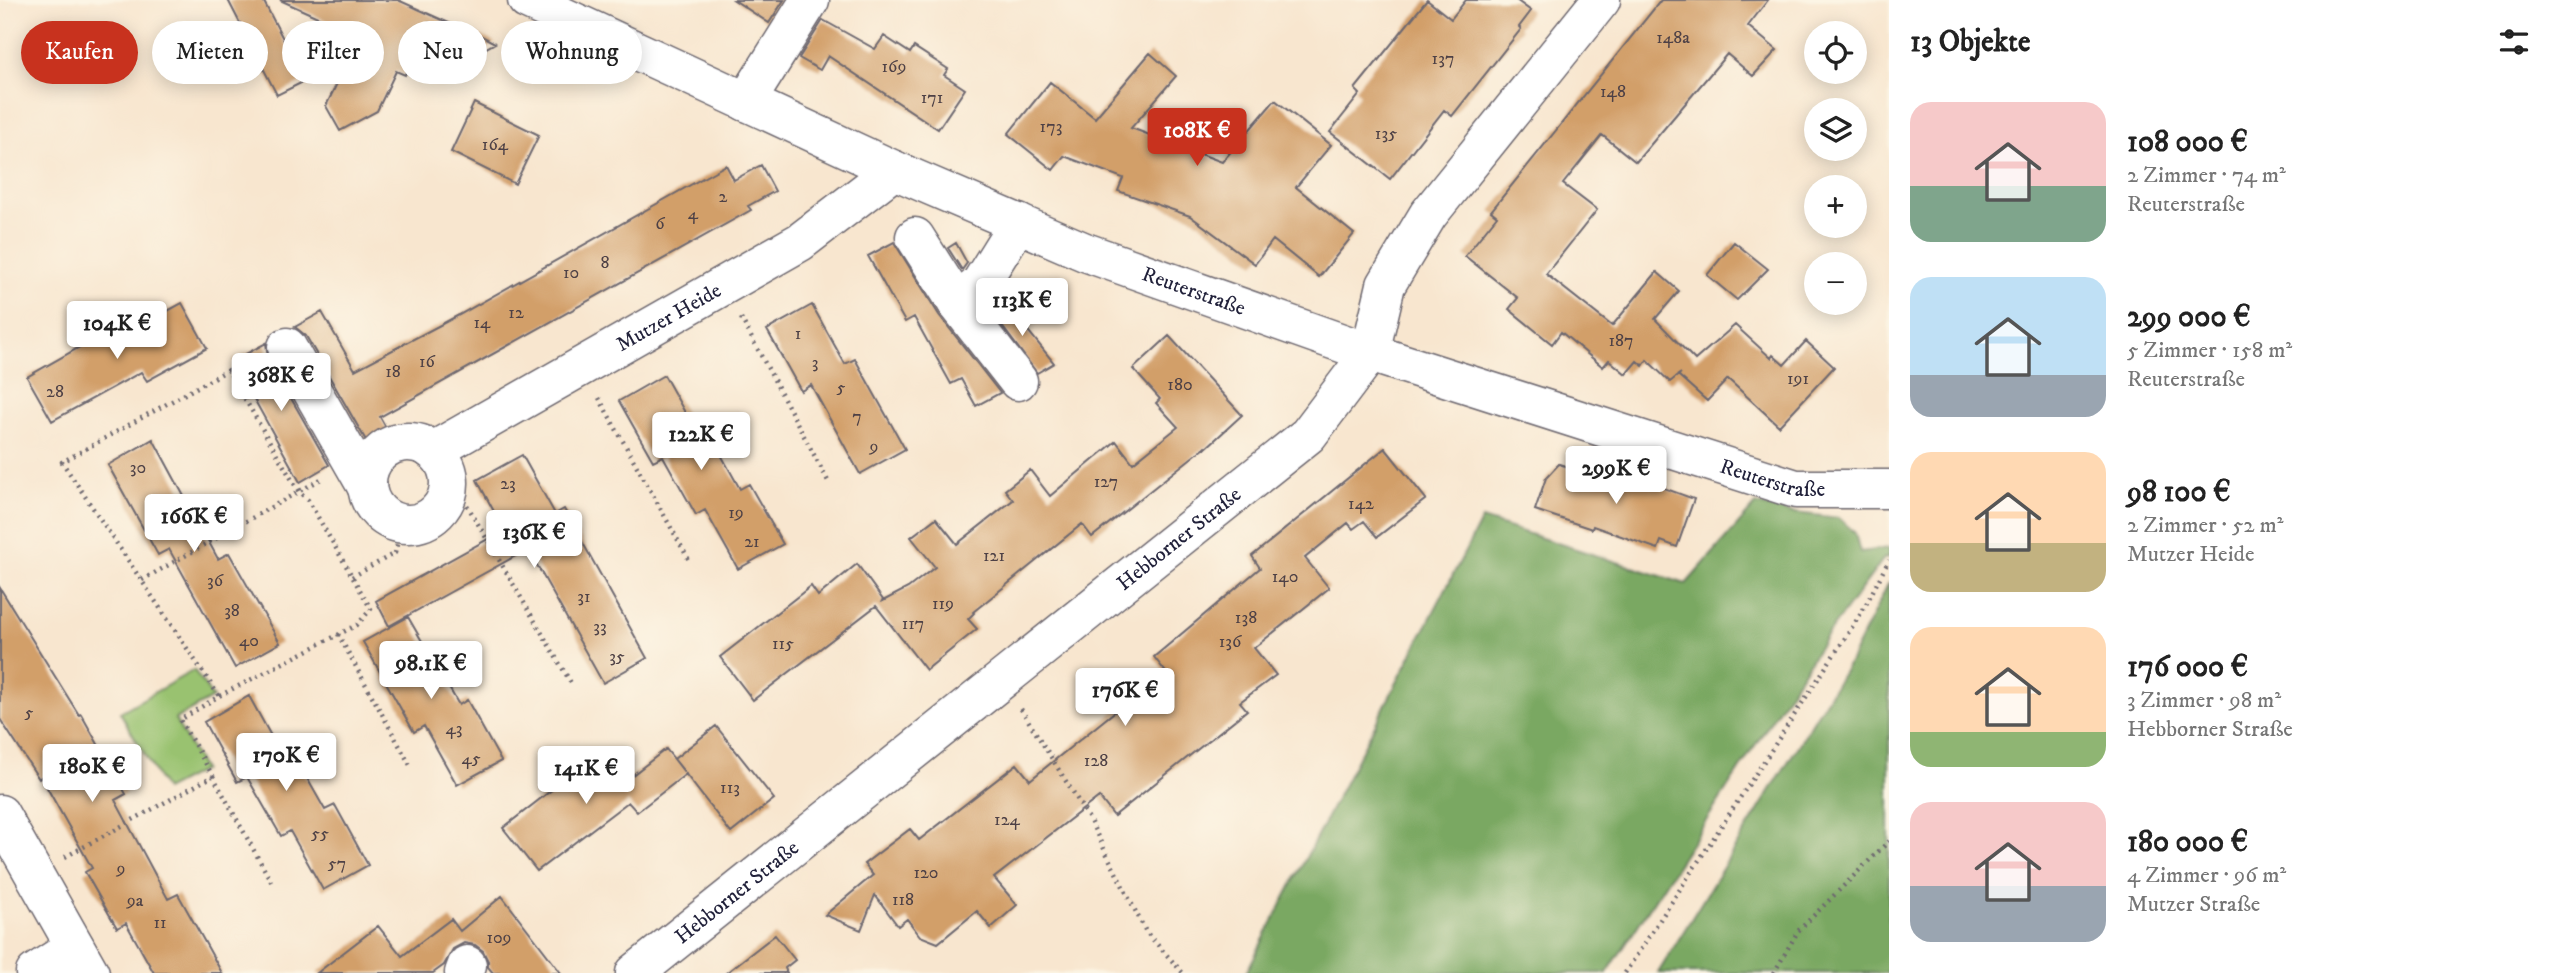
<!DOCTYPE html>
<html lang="de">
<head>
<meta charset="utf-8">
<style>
  :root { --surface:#fff; --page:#f6f6f6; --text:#222; --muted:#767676; --accent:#c8321e }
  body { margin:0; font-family:"IM FELL DW Pica",serif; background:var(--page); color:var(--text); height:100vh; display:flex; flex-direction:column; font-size:26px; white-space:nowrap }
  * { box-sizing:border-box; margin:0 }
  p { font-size:23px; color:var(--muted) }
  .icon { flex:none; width:38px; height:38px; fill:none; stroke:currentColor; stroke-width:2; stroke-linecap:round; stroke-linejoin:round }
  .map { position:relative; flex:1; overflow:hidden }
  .drawer { display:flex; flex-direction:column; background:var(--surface); width:665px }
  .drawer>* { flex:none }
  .guide { position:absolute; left:21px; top:21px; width:665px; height:63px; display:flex; gap:14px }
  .fabs { position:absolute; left:1804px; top:21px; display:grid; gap:14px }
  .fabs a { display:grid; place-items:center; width:63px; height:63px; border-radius:50%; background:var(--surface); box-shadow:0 4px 18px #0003; font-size:35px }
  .price { position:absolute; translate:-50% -60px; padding:0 16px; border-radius:7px; background:#fff; color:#222; font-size:23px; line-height:46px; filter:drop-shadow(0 2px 4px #0008) }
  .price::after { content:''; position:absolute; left:50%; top:42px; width:21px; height:16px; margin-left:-10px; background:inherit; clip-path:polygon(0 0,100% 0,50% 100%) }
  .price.active { background:var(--accent); color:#fff }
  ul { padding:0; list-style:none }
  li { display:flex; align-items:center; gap:21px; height:175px; padding:0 21px }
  li span { display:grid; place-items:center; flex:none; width:196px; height:140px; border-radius:21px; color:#555 }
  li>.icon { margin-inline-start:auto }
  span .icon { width:84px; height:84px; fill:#fffc; stroke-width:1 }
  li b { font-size:30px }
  h2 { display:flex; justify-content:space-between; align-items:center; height:84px; padding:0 21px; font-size:30px }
  .tag { padding:0 24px; border-radius:32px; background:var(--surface); box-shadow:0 4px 18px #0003; font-size:24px; line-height:63px }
  .tag.active { background:var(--accent); color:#fff }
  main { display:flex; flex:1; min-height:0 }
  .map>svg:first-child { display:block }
</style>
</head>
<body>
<main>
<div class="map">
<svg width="1889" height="973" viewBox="0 0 1889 973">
  <rect width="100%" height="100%" fill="#fcf5e5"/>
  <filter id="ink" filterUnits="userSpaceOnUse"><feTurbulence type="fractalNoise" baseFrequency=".0143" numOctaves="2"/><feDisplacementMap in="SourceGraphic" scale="14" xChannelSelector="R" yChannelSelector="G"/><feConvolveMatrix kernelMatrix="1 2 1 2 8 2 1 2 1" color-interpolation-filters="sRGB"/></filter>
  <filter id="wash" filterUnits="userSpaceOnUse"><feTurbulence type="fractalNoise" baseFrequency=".00686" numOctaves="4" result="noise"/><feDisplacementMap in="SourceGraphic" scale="28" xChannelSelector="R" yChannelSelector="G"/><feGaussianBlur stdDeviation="1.57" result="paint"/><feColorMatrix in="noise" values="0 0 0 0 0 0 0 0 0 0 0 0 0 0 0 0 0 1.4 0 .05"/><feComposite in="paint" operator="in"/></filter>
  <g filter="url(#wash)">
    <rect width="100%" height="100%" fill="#f8e6cf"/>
    <path fill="#99c26f" stroke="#5e7255" stroke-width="2" d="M 194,670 L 213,698 L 175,719 L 203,770 L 165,790 L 120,712 Z"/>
    <path fill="#7aa862" stroke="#4e654e" stroke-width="2" d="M 1756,504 L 1787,512 L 1839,518 L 1855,533 L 1860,552 L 1889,548 L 1889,558 L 1885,557 L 1825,638 L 1607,973 L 1246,973 L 1482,519 L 1686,584 Z
      M 1889,582 L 1889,973 L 1658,973 L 1849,663 Z"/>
    <g id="blocks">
      <path fill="#d29f69" d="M 228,0 L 263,0 L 305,81 L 277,95 Z
        M 280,0 L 398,0 L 460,28 L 461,25 L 495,43 L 435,77 L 447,52 L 429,23 L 405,75 L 396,71 L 377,111 L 340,131 L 326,106 L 360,36 Z
        M 734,0 L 784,0 L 769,23 Z
        M 1427,0 L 1451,19 L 1466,0 L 1516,0 L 1531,11 L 1519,27 L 1521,29 L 1452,116 L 1444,110 L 1390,179 L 1330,132 L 1360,94 L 1355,89 Z
        M 1661,0 L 1768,0 L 1748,26 L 1777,50 L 1753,76 L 1727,54 L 1636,162 L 1602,135 L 1563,184 L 1597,210 L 1546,274 L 1612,326 L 1657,272 L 1679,291 L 1655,319 L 1695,360 L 1735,325 L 1771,358 L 1773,355 L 1784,365 L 1806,341 L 1834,367 L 1779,426 L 1728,379 L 1707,401 L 1678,375 L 1681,373 L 1670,382 L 1647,360 L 1643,366 L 1637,361 L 1626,374 L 1609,360 L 1603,367 L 1561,332 L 1552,344 L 1509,309 L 1518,298 L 1465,256 L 1497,216 L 1491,211 Z
        M 823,20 L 875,49 L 884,36 L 910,53 L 914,47 L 948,69 L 944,75 L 965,89 L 938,129 L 828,56 L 820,70 L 799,58 Z
        M 1150,53 L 1176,76 L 1131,128 L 1222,162 L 1275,100 L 1331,145 L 1296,187 L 1354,234 L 1319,277 L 1273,240 L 1255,264 L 1190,216 L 1118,191 L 1123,178 L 1064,156 L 1053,170 L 1008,134 L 1050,82 L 1095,118 Z
        M 474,103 L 539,135 L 515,184 L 451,152 Z
        M 726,165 L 734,180 L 761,165 L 775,191 L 748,206 L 751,210 L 380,417 L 389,433 L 368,444 L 306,336 L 295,327 L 322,312 L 355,370 L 459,315 Z
        M 894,242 L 939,315 L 1000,393 L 976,406 L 961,379 L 951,384 L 914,317 L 905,322 L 868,256 Z
        M 1734,242 L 1768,269 L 1737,300 L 1707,275 Z
        M 956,243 L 967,263 L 962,270 L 948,248 Z
        M 1005,302 L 1054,363 L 1037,373 L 987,306 L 990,304 L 993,309 Z
        M 182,303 L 207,348 L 147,381 L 141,372 L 52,421 L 27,377 L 117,326 L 122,336 Z
        M 812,305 L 845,364 L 855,359 L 905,449 L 860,474 L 811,385 L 801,391 L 767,330 Z
        M 1169,336 L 1242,415 L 1206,448 L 1205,447 L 1092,537 L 1082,524 L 973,612 L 974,613 L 968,619 L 977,629 L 926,670 L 876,606 L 753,700 L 720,657 L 811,586 L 818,596 L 857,564 L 883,600 L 881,602 L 908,588 L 935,567 L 911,537 L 936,518 L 957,544 L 1013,500 L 1005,490 L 1030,470 L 1050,496 L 1116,441 L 1133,463 L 1178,427 L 1156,403 L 1160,399 L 1133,369 Z
        M 266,343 L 268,358 L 329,465 L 300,482 L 233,361 Z
        M 664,375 L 697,434 L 715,425 L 715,444 L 740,489 L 749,484 L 783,544 L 738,569 L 705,510 L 696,515 L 663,456 L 653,461 L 619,401 Z
        M 153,439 L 218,559 L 229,553 L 280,643 L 235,668 L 169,549 L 158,555 L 108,465 Z
        M 1385,448 L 1426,499 L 1377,537 L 1364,521 L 1353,529 L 1348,523 L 1305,558 L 1329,588 L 1254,648 L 1276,675 L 1240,702 L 1247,710 L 1114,816 L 1099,797 L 994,878 L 1017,905 L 991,928 L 977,911 L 938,943 L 920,936 L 907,919 L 898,926 L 875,895 L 861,930 L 825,915 L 873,875 L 864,864 L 910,829 L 919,840 L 1017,764 L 1030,780 L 1165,671 L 1154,657 L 1260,568 L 1252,556 Z
        M 522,455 L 555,514 L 564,509 L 647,658 L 603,683 L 528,549 L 389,626 L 376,601 L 504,530 L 477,480 Z
        M 1559,464 L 1616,483 L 1620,472 L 1694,499 L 1677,547 L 1661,541 L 1658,549 L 1593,526 L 1592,529 L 1535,510 L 1546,478 Z
        M 0,588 L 79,715 L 81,714 L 126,794 L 115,800 L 168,899 L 178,894 L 222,973 L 154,973 L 126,923 L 117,928 L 85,872 L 92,868 L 41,777 L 39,779 L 0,719 Z
        M 408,617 L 459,705 L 467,700 L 501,761 L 457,785 L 424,726 L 414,732 L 363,642 Z
        M 249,696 L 282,756 L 291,750 L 325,810 L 335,805 L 368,865 L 323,890 L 290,831 L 281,836 L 247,777 L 237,782 L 204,722 Z
        M 716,726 L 774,799 L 731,833 L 674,759 Z
        M 666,749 L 686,774 L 637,812 L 628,802 L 537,871 L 503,828 L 594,757 L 617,787 Z
        M 502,896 L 561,973 L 493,973 L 488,967 L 488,961 L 483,951 L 475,945 L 464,943 L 453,949 L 444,965 L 433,973 L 317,973 L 378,926 L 402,956 L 451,919 L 460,931 Z
        M 775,935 L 795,960 L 785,968 L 787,973 L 726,973 Z"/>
    </g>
  </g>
  <g filter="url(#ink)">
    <use href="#blocks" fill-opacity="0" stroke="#6d676f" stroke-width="2"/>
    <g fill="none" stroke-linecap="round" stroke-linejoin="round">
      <g stroke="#6d676f" stroke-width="41">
        <g id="minor">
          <path id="s1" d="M 527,0 L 894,170 L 1085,252 L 1370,353 L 1796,489 L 1889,489"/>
          <path d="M 746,102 L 810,0"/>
          <path d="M 1018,223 L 980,284 L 957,303 L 1018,381"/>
          <path d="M 915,237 L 957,303"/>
          <path d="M 287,347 L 367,487"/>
          <circle cx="408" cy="483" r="41"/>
          <path id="s2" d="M 433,451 L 800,242 L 894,170"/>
          <path d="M 0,814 L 90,973"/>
          <path d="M 35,973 L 75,947"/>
          <path d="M 464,973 L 467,965"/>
          <path id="s3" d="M 635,973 L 1308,435 L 1370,353 L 1386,285 L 1428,215 L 1601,0"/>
        </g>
      </g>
      <path stroke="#6d676f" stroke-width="4.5" stroke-dasharray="2 5" stroke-linecap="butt" d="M 741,318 L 828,481
        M 599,398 L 689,560
        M 453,481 L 571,683
        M 352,577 L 395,553 L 402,524
        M 142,580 L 321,479
        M 338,634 L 410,765
        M 1021,709 L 1087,815 L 1146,932 L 1183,973
        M 213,776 L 273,885
        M 65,857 L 213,776 L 180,720 L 219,696 L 357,625 L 371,609 L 308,500 L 299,492 L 228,370 L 62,462 L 219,696
        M 1625,973 L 1862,612 L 1889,560
        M 1774,973 L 1798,931 L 1889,841"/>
      <use href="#minor" stroke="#fff" stroke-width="38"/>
    </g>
  </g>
  <g text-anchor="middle" stroke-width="5" stroke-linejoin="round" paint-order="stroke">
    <g font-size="18" fill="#4e4146">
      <text x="1673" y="43">148a</text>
      <text x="1443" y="64">137</text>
      <text x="894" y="72">169</text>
      <text x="1613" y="97">148</text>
      <text x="932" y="103">171</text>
      <text x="1051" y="132">173</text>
      <text x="1386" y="139">135</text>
      <text x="495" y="150">164</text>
      <text x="723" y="202">2</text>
      <text x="693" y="219">4</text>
      <text x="660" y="229">6</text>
      <text x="605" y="268">8</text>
      <text x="571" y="278">10</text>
      <text x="516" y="318">12</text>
      <text x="482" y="328">14</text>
      <text x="798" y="339">1</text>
      <text x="1621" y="346">187</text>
      <text x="427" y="367">16</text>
      <text x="815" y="368">3</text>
      <text x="393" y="377">18</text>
      <text x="1798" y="384">191</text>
      <text x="1180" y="390">180</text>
      <text x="841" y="393">5</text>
      <text x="55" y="397">28</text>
      <text x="857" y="422">7</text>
      <text x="874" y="452">9</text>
      <text x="138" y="473">30</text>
      <text x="1106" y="487">127</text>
      <text x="508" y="489">23</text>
      <text x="1361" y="509">142</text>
      <text x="736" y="518">19</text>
      <text x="752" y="547">21</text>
      <text x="994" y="561">121</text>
      <text x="1285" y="582">140</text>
      <text x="215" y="586">36</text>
      <text x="584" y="602">31</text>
      <text x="943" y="609">119</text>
      <text x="232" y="616">38</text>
      <text x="1246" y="623">138</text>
      <text x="913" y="629">117</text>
      <text x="600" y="632">33</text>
      <text x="249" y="646">40</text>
      <text x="1230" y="647">136</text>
      <text x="783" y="649">115</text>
      <text x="617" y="662">35</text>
      <text x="29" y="718">5</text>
      <text x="454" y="734">43</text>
      <text x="471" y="764">45</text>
      <text x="1096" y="766">128</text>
      <text x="730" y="793">113</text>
      <text x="1007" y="825">124</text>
      <text x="320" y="839">55</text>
      <text x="337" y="869">57</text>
      <text x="121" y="874">9</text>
      <text x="926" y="878">120</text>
      <text x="903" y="905">118</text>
      <text x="135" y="906">9a</text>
      <text x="160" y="928">11</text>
      <text x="499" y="943">109</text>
    </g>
    <g font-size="21" fill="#22223b" stroke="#fcf5e5">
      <text dy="7" stroke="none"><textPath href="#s1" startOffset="728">Reuterstraße</textPath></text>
      <text dy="7" stroke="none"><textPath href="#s2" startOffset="271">Mutzer Heide</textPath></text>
      <text dy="7" stroke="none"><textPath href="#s1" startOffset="1337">Reuterstraße</textPath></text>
      <text dy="7" stroke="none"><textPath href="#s3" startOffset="696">Hebborner Straße</textPath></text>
      <text dy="7" stroke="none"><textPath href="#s3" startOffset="130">Hebborner Straße</textPath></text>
    </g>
  </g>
</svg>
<div class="fabs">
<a><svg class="icon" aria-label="locate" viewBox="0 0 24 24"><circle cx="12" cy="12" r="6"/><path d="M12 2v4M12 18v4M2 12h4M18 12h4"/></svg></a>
<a><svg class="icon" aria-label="layers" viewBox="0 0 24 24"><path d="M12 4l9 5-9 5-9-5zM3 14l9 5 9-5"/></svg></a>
<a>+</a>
<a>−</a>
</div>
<b class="price active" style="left:1197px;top:168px">108K €</b>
<b class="price" style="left:1022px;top:338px">113K €</b>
<b class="price" style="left:117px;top:361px">104K €</b>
<b class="price" style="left:281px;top:413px">368K €</b>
<b class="price" style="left:701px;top:472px">122K €</b>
<b class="price" style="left:1616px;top:506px">299K €</b>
<b class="price" style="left:194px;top:554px">166K €</b>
<b class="price" style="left:534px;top:570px">136K €</b>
<b class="price" style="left:431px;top:701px">98.1K €</b>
<b class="price" style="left:1125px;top:728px">176K €</b>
<b class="price" style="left:286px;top:793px">170K €</b>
<b class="price" style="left:92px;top:804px">180K €</b>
<b class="price" style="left:586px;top:806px">141K €</b>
<div class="guide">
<a class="tag active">Kaufen</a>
<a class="tag">Mieten</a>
<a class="tag">Filter</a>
<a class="tag">Neu</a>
<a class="tag">Wohnung</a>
</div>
</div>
<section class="drawer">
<h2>13 Objekte<svg class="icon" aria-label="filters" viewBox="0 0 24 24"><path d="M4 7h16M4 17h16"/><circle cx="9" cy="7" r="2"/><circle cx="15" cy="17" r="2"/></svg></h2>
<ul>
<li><span style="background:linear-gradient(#f6c9c9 60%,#7fa58c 0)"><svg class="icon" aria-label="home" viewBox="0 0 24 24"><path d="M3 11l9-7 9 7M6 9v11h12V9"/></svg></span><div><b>108 000 €</b><p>2 Zimmer · 74 m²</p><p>Reuterstraße</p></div></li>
<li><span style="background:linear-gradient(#bfe0f5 70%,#9aa5b1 0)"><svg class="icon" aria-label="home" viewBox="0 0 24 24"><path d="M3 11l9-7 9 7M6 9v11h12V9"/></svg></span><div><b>299 000 €</b><p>5 Zimmer · 158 m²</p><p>Reuterstraße</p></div></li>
<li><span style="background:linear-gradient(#ffd9b3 65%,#c2b280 0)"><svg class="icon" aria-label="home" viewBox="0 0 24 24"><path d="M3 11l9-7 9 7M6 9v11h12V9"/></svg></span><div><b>98 100 €</b><p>2 Zimmer · 52 m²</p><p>Mutzer Heide</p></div></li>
<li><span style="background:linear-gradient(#ffd9b3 75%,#8fb573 0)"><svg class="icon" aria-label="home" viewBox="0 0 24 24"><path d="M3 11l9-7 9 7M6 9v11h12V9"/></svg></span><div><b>176 000 €</b><p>3 Zimmer · 98 m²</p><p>Hebborner Straße</p></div></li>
<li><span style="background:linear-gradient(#f6c9c9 60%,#9aa5b1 0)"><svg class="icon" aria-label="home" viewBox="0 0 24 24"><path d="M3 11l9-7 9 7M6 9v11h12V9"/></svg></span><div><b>180 000 €</b><p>4 Zimmer · 96 m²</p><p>Mutzer Straße</p></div></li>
</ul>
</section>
</main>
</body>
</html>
